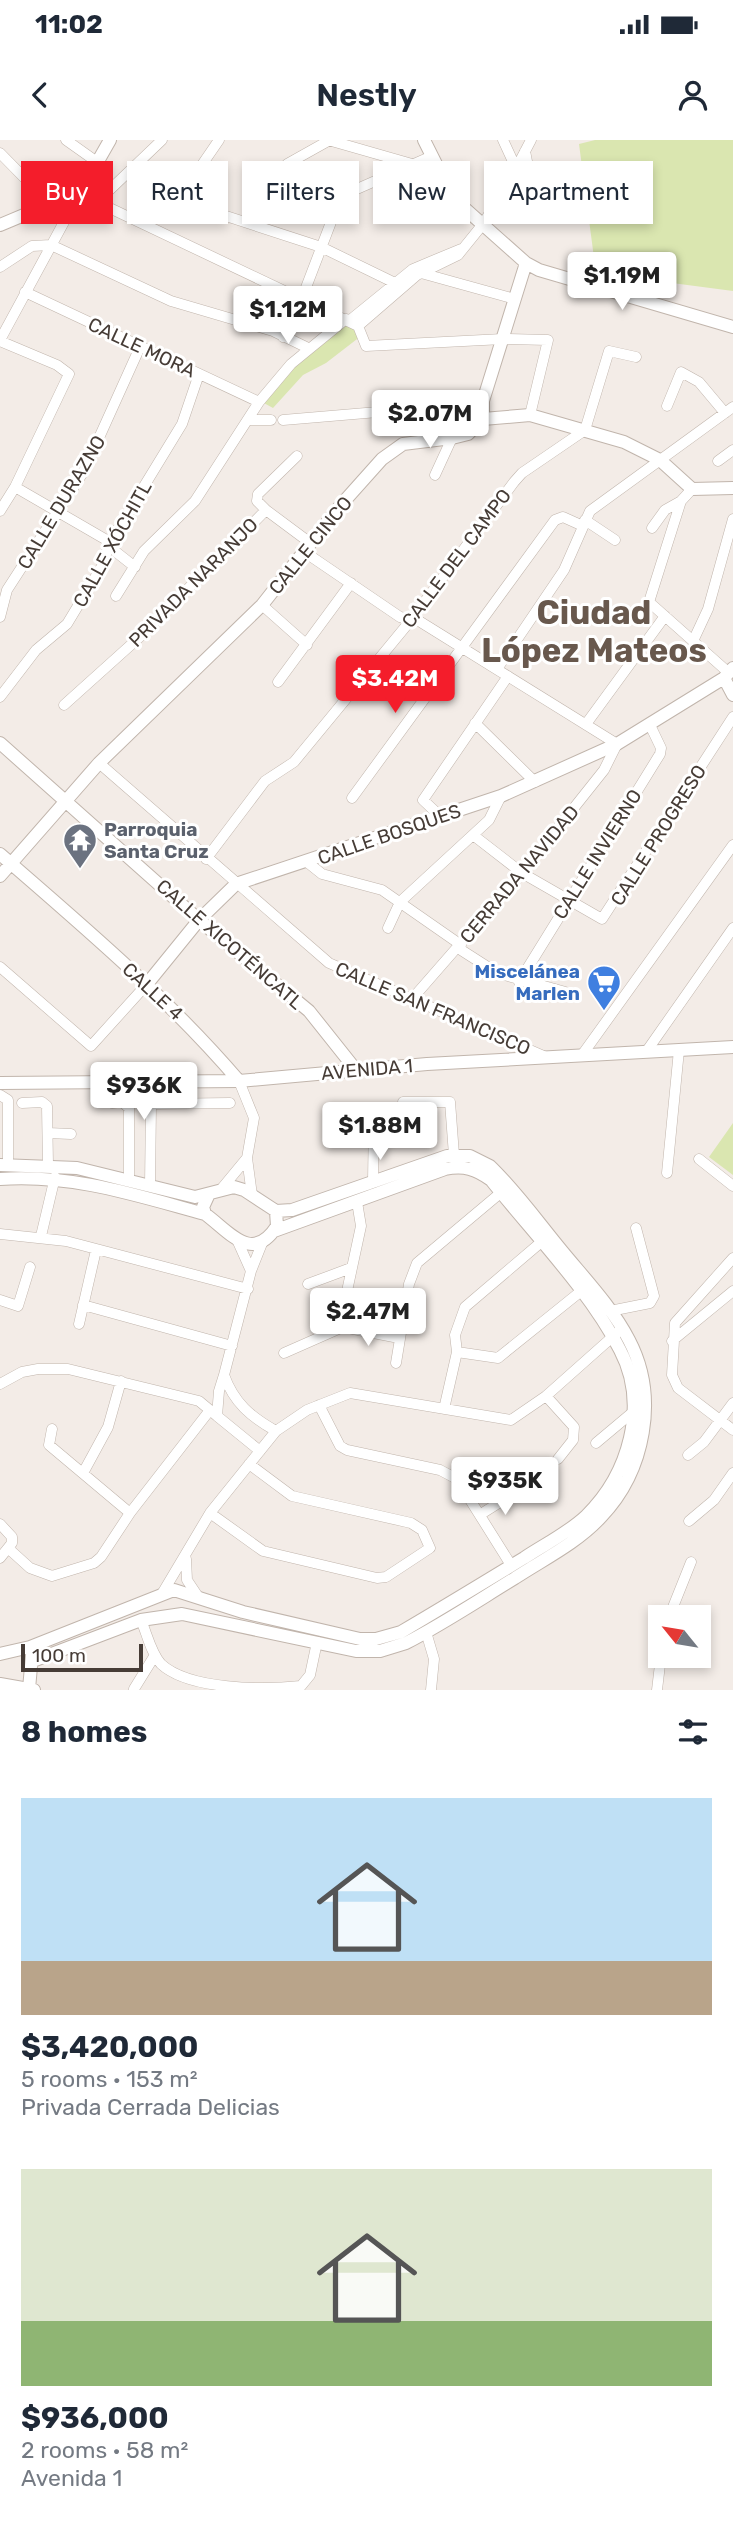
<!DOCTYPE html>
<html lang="en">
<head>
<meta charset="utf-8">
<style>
  :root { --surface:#fff; --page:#f2f2f3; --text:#1f2937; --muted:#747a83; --accent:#f41d2b }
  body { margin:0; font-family:Rubik,sans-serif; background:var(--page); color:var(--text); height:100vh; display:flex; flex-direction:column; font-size:26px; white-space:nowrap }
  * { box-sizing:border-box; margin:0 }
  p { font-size:23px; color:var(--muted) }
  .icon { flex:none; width:38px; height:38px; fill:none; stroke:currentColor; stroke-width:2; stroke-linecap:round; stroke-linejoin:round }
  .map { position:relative; height:1550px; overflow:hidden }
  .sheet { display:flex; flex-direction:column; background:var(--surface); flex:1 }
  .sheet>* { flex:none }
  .guide { position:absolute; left:21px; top:21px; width:691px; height:63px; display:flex; gap:14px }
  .needle { width:46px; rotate:300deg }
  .tools { position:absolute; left:648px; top:1465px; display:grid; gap:14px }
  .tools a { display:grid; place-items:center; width:63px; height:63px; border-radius:0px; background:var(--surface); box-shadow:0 4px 10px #0003; font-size:35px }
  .scale { position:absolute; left:21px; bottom:18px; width:122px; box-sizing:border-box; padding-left:7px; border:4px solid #463c36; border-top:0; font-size:19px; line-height:24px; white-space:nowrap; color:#463c36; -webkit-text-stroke:5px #fff; paint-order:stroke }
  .price { position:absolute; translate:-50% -60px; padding:0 16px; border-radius:7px; background:#fff; color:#222; font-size:23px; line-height:46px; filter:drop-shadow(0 2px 4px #0008) }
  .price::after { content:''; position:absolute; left:50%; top:42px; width:21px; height:16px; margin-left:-10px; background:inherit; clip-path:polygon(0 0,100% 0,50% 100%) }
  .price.selected { background:var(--accent); color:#fff }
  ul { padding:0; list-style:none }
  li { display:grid; align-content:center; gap:14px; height:371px; padding:0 21px }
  li span { display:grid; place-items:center; height:217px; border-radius:0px; color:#555 }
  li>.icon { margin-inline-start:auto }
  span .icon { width:126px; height:126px; fill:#fffc; stroke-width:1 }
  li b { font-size:30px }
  h2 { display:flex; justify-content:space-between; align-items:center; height:84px; padding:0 21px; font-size:30px }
  .tag { padding:0 24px; border-radius:0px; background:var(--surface); box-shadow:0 4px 10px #0003; font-size:24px; line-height:63px }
  .tag.selected { background:var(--accent); color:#fff }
  .status { display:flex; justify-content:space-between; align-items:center; height:49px; padding:0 35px; background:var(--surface); direction:ltr }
  .status svg { height:19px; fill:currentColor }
  header { display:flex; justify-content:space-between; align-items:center; height:91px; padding:0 21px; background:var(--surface); font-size:32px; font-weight:600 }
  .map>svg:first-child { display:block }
</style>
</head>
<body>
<div class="status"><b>11:02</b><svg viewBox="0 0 49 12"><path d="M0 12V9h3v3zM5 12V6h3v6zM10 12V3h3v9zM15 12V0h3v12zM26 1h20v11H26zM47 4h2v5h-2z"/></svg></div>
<header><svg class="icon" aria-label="back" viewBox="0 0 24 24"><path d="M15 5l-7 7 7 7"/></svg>Nestly<svg class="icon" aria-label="person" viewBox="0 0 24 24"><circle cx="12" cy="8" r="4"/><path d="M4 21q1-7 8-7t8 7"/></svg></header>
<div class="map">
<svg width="733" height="1550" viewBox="0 0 733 1550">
  <rect width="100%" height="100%" fill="#f3ece7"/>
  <path fill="#dae6b0" d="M 595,0 L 733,0 L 733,151 L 596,133 L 579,4 Z
    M 347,180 L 361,196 L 326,223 L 303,235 L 273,268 L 262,262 L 292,225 Z
    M 733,983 L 733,1035 L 709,1017 Z"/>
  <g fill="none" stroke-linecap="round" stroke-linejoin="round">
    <g stroke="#c1b5ac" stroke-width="11">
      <path id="minor" d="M 66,0 L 97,22
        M 219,0 L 184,51 L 183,62 L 321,107 L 395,143
        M 328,0 L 412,24
        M 503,0 L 516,28
        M 525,11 L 535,63
        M 0,13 L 50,64
        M 287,24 L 330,0
        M 298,56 L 335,68
        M 97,62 L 162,0
        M 0,127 L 32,106 L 51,105 L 171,161 L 273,191 L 308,208
        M 421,133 L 515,159
        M 25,152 L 259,262
        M 349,181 L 413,129 L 461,109
        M 358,186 L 366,206 L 503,199 L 548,200 L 530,275
        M 358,186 L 417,135 L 458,115 L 483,84 L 509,42 L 531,0
        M 283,197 L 302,158 L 341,56 L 432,16
        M 0,200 L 77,58 L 97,62 L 358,186
        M 0,201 L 57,225 L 69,234 L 15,347 L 0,371
        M 667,266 L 681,232 L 699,242 L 725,273
        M 248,280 L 271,280
        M 283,280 L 437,267 L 483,271
        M 718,321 L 733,310
        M 435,335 L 452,298
        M 15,347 L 110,402
        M 692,349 L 681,361 L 649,462 L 729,533
        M 266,370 L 309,402
        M 585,380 L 615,400
        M 652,388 L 665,370 L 681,361
        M 303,411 L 400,477 L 419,481 L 617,604 L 604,630 L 522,733 L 412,859
        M 116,412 L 135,427
        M 116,456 L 144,411 L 195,361 L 259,262 L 291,224 L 346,179
        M 262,465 L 307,505
        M 0,477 L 7,450 L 84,331 L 140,207
        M 694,499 L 708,469 L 733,379
        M 497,529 L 564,430 L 590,371 L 733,267
        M 278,542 L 351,443
        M 0,557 L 36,510 L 67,484 L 102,426 L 110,402 L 182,284 L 199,234
        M 64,565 L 143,494 L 266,370 L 257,361 L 258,354 L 297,316
        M 475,583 L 535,642
        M 586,584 L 665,476
        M 99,623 L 329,823 L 546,917
        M 352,658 L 555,380 L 563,377 L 583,386
        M 441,677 L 423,660 L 508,536
        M 473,695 L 522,733 L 602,779 L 733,577
        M 206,719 L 265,641 L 294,622 L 411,480 L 514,342 L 522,333 L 585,290 L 609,211 L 636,217
        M 307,722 L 322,734 L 382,750 L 461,805
        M 388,788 L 400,762 L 489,680 L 501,656
        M 458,808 L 497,833 L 569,853
        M 0,827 L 91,906 L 147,844
        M 519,842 L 660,614 L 661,608 L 650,585
        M 646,912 L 733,788
        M 582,915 L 733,705
        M 239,941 L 254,978 L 247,1018 L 252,1055
        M 0,955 L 8,960 L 8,1025
        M 403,962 L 450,962 L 454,1015
        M 22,963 L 42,962 L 47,966 L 48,1025
        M 112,963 L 122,962 L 129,968 L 129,1041
        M 48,993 L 71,994
        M 699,1019 L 733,1046
        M 667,1033 L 679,910
        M 373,1042 L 374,978
        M 150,1046 L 151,964 L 230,963
        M 223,1047 L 247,1018
        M 0,1094 L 66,1101 L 248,1149
        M 41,1096 L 55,1037
        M 238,1102 L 251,1131
        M 733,1118 L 675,1183 L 672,1235 L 678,1248 L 733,1290
        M 308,1144 L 351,1128
        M 0,1160 L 18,1166 L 30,1127
        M 83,1165 L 232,1206
        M 610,1171 L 650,1163 L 654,1156 L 636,1088
        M 79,1184 L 96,1110
        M 343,1187 L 341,1179 L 361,1086 L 357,1062
        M 343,1187 L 399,1198
        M 672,1201 L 733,1151
        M 457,1212 L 498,1218 L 580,1152
        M 284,1213 L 343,1187
        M 396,1223 L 409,1144 L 417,1123 L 504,1050
        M 224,1235 L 251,1131 L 263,1101
        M 0,1244 L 22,1232 L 38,1229 L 68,1229 L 199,1261 L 217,1276
        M 546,1256 L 574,1287 L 573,1300 L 558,1319
        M 319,1265 L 340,1306 L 347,1310 L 440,1330 L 457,1339 L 511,1425
        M 444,1269 L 457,1212 L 455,1195 L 465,1167 L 546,1098
        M 52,1289 L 49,1305 L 130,1373
        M 596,1303 L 633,1272
        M 260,1311 L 217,1276 L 219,1251 L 224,1235 C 234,1263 251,1277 276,1291
        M 688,1315 L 704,1302 L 733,1263
        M 83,1333 L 108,1287 L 121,1241
        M 210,1373 L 263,1411 L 377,1438 L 386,1437 L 430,1408 L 422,1390 L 411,1383 L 292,1356 L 249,1324
        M 481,1374 L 513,1354
        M 689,1381 L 714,1360 L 733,1333
        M 0,1384 L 12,1397 L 12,1403 L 0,1418
        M 9,1409 L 30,1428 L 52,1436 L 94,1423 L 101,1417 L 130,1373 L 210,1270
        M 186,1419 L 187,1440 L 199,1458
        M 163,1452 L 210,1373 L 276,1291 L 307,1270 L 350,1253 L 511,1280 L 546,1256 L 618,1192
        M 669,1477 L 691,1422
        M 141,1480 C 147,1494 151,1513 161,1524 C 189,1550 263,1550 301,1546 L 310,1535 L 317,1502
        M 426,1492 L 434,1519 L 431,1550
        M 134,1549 L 155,1515
        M 657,1550 L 661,1516"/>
    </g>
    <g stroke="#c1b5ac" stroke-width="14">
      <path id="tertiary" d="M 424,0 L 453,58 L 526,123 L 539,130 L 733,187
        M 0,85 L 50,64 L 77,58 L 110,0
        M 483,279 L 483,261 L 526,123
        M 724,538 L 733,555
        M 0,603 L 199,780 L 309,871 L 356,930
        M 0,714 C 83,786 167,857 239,941
        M 0,736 L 99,623 L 262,465 L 340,366 L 382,319 L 403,304 L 452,298 L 468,294 L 483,279 L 530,275 L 624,302 L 660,320 L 692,349 L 733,348
        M 147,844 L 199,780 L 236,744 L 501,656 L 617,604 L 724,538 L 733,528
        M 0,943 L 239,941 L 427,924 L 733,907
        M 0,1025 L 77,1028 L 195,1057 L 234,1047 L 244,1050 L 276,1071 L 277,1086 C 252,1125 229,1091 205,1074 L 203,1067 L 208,1056
        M 0,1039 C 73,1034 135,1055 205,1074
        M 0,1514 L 30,1507 L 174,1450 L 243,1472 L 360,1499 L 376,1499 L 401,1492 C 442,1468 483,1443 524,1418 C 545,1404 568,1393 586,1376 C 629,1334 649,1265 620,1210 C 590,1151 532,1092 491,1040 C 476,1029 464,1025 445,1029 L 274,1091
        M 33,1521 L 141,1480 L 182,1474 L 356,1511 L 380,1511 L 406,1503 C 443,1484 479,1460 515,1438 C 544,1419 577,1403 601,1377 C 645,1331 659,1257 629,1200 C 612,1167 585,1139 562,1111 C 538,1082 516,1051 490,1026 L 470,1016 L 447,1016 L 292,1070 L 276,1071
        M 0,1544 L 34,1550
        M 29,1549 L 32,1515"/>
    </g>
    <use href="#minor" stroke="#fff" stroke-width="10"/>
    <use href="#tertiary" stroke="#fff" stroke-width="12"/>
  </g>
  <defs>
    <g id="temple-pin" transform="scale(1.75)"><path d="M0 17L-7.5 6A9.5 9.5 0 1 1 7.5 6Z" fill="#6b7280" stroke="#fff"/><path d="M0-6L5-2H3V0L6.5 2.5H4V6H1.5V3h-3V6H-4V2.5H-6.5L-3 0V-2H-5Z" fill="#fff"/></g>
    <g id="supermarket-pin" transform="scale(1.75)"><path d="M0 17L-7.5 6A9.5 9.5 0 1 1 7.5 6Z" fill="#3f7fe0" stroke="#fff"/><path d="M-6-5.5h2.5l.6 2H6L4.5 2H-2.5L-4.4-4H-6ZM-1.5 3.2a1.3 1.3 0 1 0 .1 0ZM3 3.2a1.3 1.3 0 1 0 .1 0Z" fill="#fff"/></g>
  </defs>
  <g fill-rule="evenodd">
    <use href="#temple-pin" x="80" y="700"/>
    <use href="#supermarket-pin" x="604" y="842"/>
  </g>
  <g text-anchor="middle" stroke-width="6" stroke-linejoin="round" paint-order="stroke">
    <g font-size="19" fill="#463c36" stroke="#fff">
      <text transform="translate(142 207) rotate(25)" y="7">CALLE MORA</text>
      <text transform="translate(61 362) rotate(-59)" y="7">CALLE DURAZNO</text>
      <text transform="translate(112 404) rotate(-61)" y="7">CALLE XÓCHITL</text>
      <text transform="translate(310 405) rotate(-51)" y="7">CALLE CINCO</text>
      <text transform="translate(456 418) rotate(-53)" y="7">CALLE DEL CAMPO</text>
      <text transform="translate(193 442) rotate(-45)" y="7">PRIVADA NARANJO</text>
      <text transform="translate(389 694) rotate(-19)" y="7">CALLE BOSQUES</text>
      <text transform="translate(658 695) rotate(-58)" y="7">CALLE PROGRESO</text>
      <text transform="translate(597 714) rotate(-58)" y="7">CALLE INVIERNO</text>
      <text transform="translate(519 734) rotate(-50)" y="7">CERRADA NAVIDAD</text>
      <text transform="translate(230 804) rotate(41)" y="7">CALLE XICOTÉNCATL</text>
      <text transform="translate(153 851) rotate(43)" y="7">CALLE 4</text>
      <text transform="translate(433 868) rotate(23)" y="7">CALLE SAN FRANCISCO</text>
      <text transform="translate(367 929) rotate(-5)" y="7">AVENIDA 1</text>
    </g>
    <g font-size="19" font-weight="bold" fill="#5b616d" stroke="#fff" text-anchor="start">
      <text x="104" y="696">Parroquia<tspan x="104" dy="22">Santa Cruz</tspan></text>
    </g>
    <g font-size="19" font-weight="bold" fill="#366cbe" stroke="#fff" text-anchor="end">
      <text x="580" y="838">Miscelánea<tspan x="580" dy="22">Marlen</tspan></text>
    </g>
    <g font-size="33" font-weight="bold" fill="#68584d" stroke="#fff">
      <text x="594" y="484">Ciudad<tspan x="594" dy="38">López Mateos</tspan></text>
    </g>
  </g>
</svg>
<div class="tools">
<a><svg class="needle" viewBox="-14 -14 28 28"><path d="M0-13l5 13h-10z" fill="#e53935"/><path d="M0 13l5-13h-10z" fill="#747a83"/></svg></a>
</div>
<div class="scale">100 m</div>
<b class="price" style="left:622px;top:172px">$1.19M</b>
<b class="price" style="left:288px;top:206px">$1.12M</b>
<b class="price" style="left:430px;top:310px">$2.07M</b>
<b class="price selected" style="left:395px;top:575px">$3.42M</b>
<b class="price" style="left:144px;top:982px">$936K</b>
<b class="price" style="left:380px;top:1022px">$1.88M</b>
<b class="price" style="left:368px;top:1208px">$2.47M</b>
<b class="price" style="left:505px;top:1377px">$935K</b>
<div class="guide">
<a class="tag selected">Buy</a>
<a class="tag">Rent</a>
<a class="tag">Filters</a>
<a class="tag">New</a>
<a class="tag">Apartment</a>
</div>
</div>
<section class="sheet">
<h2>8 homes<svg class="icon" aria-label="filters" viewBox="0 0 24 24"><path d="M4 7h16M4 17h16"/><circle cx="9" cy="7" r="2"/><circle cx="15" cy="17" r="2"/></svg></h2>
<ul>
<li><span style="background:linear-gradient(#bfe0f5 75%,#b9a48a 0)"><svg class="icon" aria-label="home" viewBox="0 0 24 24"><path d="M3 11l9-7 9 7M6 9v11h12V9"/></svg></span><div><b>$3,420,000</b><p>5 rooms · 153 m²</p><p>Privada Cerrada Delicias</p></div></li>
<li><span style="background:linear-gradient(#dfe7d0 70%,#8fb573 0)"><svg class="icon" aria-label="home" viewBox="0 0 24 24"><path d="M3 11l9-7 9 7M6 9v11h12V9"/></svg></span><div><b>$936,000</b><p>2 rooms · 58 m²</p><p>Avenida 1</p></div></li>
</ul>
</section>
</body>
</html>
